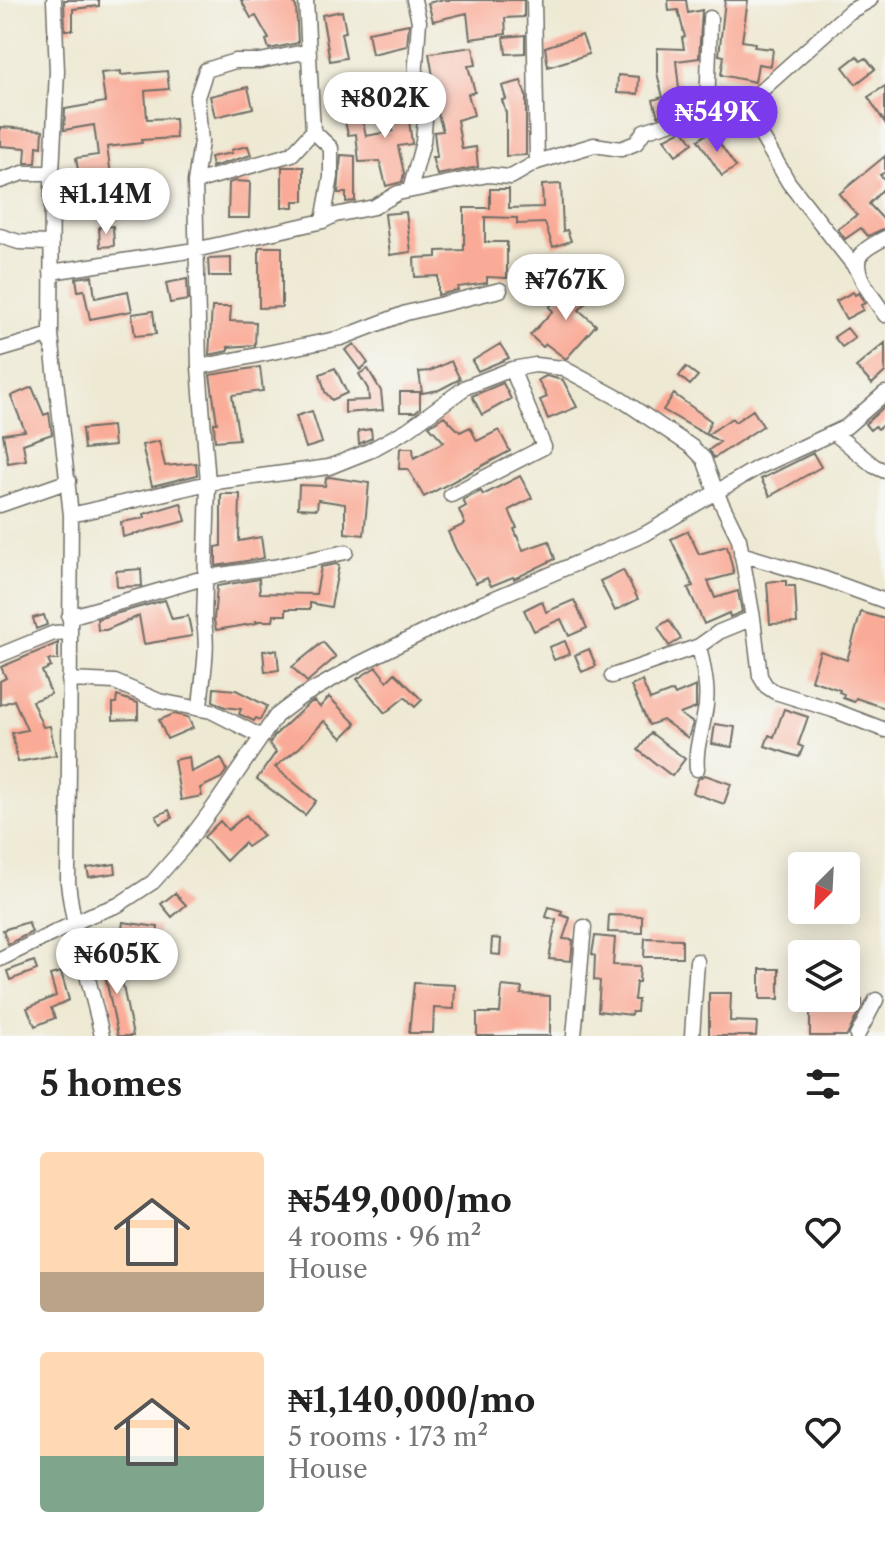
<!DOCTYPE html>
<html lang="en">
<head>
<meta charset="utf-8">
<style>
  :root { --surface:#fff; --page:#f2f2f2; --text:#222; --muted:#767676; --accent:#7c3aed }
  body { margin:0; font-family:"Libre Caslon Text",serif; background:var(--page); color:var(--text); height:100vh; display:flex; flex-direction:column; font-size:30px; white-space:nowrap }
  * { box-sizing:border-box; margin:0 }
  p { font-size:26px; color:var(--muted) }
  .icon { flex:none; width:44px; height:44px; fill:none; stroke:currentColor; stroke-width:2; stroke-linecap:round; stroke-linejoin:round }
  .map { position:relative; height:1036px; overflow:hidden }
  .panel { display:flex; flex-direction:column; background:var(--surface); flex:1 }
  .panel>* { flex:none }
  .needle { width:52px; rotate:204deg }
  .tools { position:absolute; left:788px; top:852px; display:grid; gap:16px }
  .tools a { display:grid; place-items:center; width:72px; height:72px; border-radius:8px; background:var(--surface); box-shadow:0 4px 20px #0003; font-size:40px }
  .price { position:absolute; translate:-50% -68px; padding:0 18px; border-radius:28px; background:#fff; color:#222; font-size:26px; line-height:52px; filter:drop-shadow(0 2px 4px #0008) }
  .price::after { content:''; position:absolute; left:50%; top:48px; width:24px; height:18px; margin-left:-12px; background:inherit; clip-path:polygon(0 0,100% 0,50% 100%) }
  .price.selected { background:var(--accent); color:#fff }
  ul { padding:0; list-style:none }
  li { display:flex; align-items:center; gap:24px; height:200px; padding:0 40px }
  li span { display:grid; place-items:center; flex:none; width:224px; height:160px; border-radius:8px; color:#555 }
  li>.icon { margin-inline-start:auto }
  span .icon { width:96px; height:96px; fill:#fffc; stroke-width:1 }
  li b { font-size:34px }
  h2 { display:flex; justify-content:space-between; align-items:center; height:96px; padding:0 40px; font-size:34px }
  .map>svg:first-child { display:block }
</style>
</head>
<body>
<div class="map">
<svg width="885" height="1036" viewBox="0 0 885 1036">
  <rect width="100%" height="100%" fill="#f6f6f2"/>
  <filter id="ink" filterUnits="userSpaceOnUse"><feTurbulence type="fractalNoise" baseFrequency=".0125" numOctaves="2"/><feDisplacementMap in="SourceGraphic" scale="16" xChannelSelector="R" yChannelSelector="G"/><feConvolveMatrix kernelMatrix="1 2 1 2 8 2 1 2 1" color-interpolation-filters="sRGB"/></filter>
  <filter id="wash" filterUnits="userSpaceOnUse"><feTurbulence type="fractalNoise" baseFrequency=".006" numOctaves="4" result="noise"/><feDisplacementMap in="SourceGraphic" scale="32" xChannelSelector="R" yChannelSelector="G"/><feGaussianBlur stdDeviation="1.8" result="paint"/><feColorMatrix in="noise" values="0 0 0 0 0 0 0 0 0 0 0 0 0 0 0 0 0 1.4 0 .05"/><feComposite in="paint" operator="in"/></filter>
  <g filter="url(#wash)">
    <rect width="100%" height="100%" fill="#eee9d3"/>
    <g id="blocks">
      <path fill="#faab97" d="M 64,0 L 99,0 L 99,6 L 73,9 L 73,30 L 65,30 Z
        M 241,0 L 292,0 L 296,7 L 298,43 L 269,49 L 266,40 L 269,39 L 256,16 L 251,18 Z
        M 440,0 L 524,0 L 524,17 L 505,18 L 506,34 L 470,39 L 467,13 L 433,21 L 428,3 Z
        M 668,0 L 686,0 L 688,13 L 702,10 L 699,58 L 676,61 L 679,88 L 698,90 L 697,104 L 673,102 L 675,111 L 658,116 L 653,100 L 663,97 L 657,73 L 657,48 L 684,49 L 682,38 L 685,37 L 678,10 L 669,11 Z
        M 725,0 L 748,0 L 742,41 L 755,43 L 754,47 L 773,49 L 771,66 L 758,64 L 755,82 L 721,75 L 724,56 L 719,55 Z
        M 342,11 L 346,32 L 341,33 L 346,58 L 330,61 L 322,15 Z
        M 409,24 L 407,46 L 372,54 L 368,32 Z
        M 525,35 L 525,53 L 506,54 L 504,37 Z
        M 582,35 L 589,54 L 548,67 L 545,47 Z
        M 473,47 L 476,65 L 468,66 L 475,92 L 468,94 L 474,115 L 457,120 L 462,149 L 476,147 L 478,167 L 437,175 L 432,157 L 437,157 L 434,132 L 443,131 L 429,84 L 434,82 L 429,53 Z
        M 857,56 L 861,61 L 866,58 L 875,69 L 856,84 L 843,67 Z
        M 121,71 L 121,75 L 167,71 L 169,89 L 145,91 L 147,119 L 175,118 L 176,138 L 141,140 L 142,143 L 107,147 L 111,175 L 145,173 L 147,196 L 119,198 L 120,200 L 70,210 L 65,186 L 80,183 L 76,158 L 98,155 L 94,125 L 64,130 L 65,109 L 105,102 L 101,73 Z
        M 618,75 L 639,77 L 638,94 L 617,93 Z
        M 521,81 L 526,96 L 526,155 L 506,156 L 506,113 L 502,100 L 506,99 L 502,86 Z
        M 885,86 L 885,123 L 868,97 Z
        M 248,87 L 253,108 L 215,117 L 210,96 Z
        M 411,97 L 415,119 L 409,120 L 412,144 L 398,146 L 404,173 L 402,182 L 386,186 L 380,161 L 359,162 L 356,134 L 348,135 L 344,117 L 361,113 L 366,136 L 393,131 L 391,98 Z
        M 0,127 L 43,130 L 42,147 L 37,146 L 36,163 L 25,163 L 26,148 L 0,146 Z
        M 683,129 L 693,143 L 676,155 L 664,139 Z
        M 711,131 L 736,167 L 722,176 L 698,140 Z
        M 248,146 L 251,155 L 212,167 L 210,157 L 232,153 L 231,150 Z
        M 341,155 L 355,156 L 355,201 L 346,202 L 346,193 L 338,193 Z
        M 885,156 L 885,172 L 880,175 L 885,180 L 885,187 L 869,204 L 885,221 L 885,228 L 868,236 L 861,228 L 845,239 L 838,229 L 857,215 L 839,194 Z
        M 282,167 L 304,167 L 304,201 L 294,201 L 294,207 L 282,207 Z
        M 234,181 L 250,182 L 249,218 L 228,218 L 229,183 Z
        M 561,184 L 563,231 L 567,230 L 571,241 L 553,247 L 545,223 L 517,224 L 517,218 L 485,217 L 485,242 L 507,242 L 507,278 L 487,277 L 487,283 L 458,287 L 458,290 L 438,295 L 438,276 L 415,277 L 414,258 L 437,257 L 437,251 L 464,250 L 464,208 L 490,208 L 490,189 L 509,189 L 509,208 L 543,207 L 542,185 Z
        M 406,212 L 411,252 L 390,255 L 385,214 Z
        M 113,226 L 114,246 L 100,247 L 99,227 Z
        M 259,247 L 282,247 L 282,307 L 259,308 Z
        M 231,258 L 231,276 L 209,276 L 208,259 Z
        M 92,276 L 95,298 L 128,291 L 132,311 L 90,319 L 84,290 L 78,291 L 76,278 Z
        M 580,278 L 591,290 L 587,294 L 591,298 L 579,310 L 596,325 L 566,359 L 546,344 L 543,347 L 530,335 L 553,311 L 549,307 Z
        M 187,279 L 188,300 L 170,303 L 166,283 Z
        M 853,292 L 855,295 L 858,293 L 865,303 L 861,305 L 863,310 L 846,319 L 836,301 Z
        M 212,307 L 231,307 L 230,321 L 256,322 L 255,345 L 228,347 L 228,351 L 209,355 Z
        M 153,311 L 156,334 L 135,336 L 132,314 Z
        M 847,328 L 855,338 L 842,347 L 834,337 Z
        M 885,343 L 885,372 L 872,384 L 856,367 Z
        M 354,344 L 368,363 L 360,370 L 345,350 Z
        M 500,344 L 509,358 L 478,371 L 472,361 Z
        M 451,361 L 460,379 L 439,390 L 422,393 L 419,372 L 430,371 Z
        M 260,367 L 263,391 L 232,395 L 239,439 L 215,441 L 214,423 L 217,423 L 210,375 Z
        M 686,367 L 698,376 L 690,385 L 679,376 Z
        M 335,368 L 347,393 L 332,400 L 325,392 L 320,374 Z
        M 368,369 L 381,391 L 383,410 L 345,413 L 345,401 L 369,400 L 368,389 L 359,374 Z
        M 546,376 L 563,380 L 577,407 L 548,419 L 540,400 L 547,397 L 538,380 Z
        M 503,383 L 511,399 L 482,415 L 472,396 Z
        M 32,387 L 44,415 L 49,413 L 52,434 L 23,444 L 26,460 L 8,463 L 3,434 L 25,431 L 11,396 Z
        M 400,392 L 420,392 L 420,408 L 415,412 L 400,412 Z
        M 674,394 L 711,421 L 705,434 L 663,410 Z
        M 885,406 L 885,423 L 878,429 L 875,426 L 870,430 L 865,424 Z
        M 753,410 L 763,426 L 714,458 L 709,450 L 720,442 L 707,435 L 732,418 L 735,422 Z
        M 312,411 L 322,443 L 306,448 L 296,416 Z
        M 444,416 L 460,432 L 470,427 L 477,441 L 499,430 L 510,451 L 424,497 L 408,469 L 399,469 L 400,448 L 413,448 L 414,458 L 444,442 L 429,426 Z
        M 112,426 L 114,446 L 84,449 L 82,429 Z
        M 371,429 L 372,438 L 359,444 L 358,431 Z
        M 159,441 L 165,466 L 196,463 L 197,475 L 152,486 L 142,445 Z
        M 813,453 L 821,467 L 770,496 L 761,479 Z
        M 520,476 L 532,498 L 509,510 L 517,528 L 514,529 L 523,550 L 549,541 L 555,559 L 514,579 L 513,577 L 491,586 L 487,578 L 476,583 L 456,550 L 448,532 L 465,524 L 459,510 L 466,506 L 463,500 L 481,491 L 483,495 Z
        M 329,477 L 369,483 L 364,535 L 345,533 L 345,504 L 318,500 L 317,509 L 298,508 L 299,485 L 325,486 L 326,478 Z
        M 221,494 L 240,494 L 239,541 L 261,537 L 264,558 L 216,566 L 216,547 L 221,546 Z
        M 181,503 L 186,521 L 123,537 L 121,522 L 145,518 L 144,514 Z
        M 688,531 L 699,554 L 727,546 L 734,574 L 708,581 L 715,598 L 738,591 L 742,612 L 730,617 L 729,613 L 704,624 L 688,588 L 693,586 L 671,539 Z
        M 336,564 L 339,565 L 331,607 L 310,603 L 310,609 L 286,609 L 286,615 L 274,615 L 273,621 L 256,621 L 257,623 L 216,630 L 214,620 L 217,586 L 259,579 L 260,593 L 316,594 L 321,567 Z
        M 141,569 L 142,586 L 117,587 L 116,571 Z
        M 623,570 L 638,599 L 615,611 L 600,581 Z
        M 775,581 L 786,581 L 786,586 L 795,586 L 797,623 L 770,624 L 767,582 Z
        M 165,600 L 172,619 L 188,616 L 192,636 L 144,644 L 139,616 L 106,630 L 98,630 L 97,619 Z
        M 574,600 L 587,628 L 569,636 L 561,619 L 534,631 L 524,610 L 542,601 L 546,612 Z
        M 861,612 L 885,619 L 885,708 L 856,698 L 854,702 L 843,698 L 844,694 L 839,692 L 840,690 L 811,680 L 820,651 L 847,660 Z
        M 44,615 L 47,625 L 36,629 L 33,618 Z
        M 669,620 L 681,639 L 669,646 L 658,627 Z
        M 565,641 L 570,654 L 554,660 L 549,647 Z
        M 323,642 L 336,657 L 307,682 L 292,667 Z
        M 58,643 L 58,660 L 48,660 L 51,667 L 42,671 L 51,694 L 32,701 L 43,727 L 50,726 L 56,755 L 18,762 L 12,733 L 27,730 L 14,700 L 0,705 L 0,681 L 6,678 L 1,667 Z
        M 589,649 L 596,666 L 582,672 L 575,655 Z
        M 277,650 L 279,670 L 265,672 L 263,651 Z
        M 376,667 L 387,681 L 395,673 L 422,700 L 415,707 L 405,697 L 385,713 L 357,679 Z
        M 642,681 L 650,700 L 673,691 L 675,695 L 696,686 L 696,708 L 680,714 L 693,723 L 688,738 L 663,720 L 649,725 L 631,686 Z
        M 214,688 L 236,690 L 267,706 L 260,720 L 256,718 L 254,721 L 239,714 L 241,709 L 225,707 L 213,701 Z
        M 117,696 L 138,703 L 138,719 L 113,720 L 113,703 L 116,703 Z
        M 329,697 L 356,724 L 342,738 L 324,721 L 299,748 L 275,767 L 316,801 L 305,815 L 257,779 L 276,752 L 269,744 L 275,735 L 307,705 L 314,701 L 320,707 Z
        M 784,709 L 808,717 L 798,745 L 803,747 L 799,757 L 765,746 L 769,735 L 774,737 Z
        M 174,714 L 188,717 L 193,728 L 167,739 L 159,720 Z
        M 715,724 L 735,727 L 732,747 L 712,744 Z
        M 651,733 L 685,759 L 672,776 L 638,750 Z
        M 189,757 L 191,772 L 221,758 L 227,770 L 221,778 L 200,788 L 202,796 L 181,800 L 174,760 Z
        M 705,775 L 731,784 L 724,804 L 693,793 L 698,779 Z
        M 169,810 L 172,818 L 160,824 L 156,816 Z
        M 246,815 L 263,836 L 247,847 L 244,843 L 226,861 L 204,837 L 220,821 L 228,830 Z
        M 115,864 L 116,873 L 89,877 L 87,868 Z
        M 175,893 L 186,905 L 172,917 L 161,904 Z
        M 549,907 L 562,911 L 561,915 L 570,918 L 563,939 L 573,940 L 571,961 L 549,959 L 556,920 L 546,917 Z
        M 609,915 L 642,916 L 642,933 L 608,932 Z
        M 28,922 L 32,932 L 8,944 L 3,930 Z
        M 123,922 L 158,927 L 156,947 L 120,943 Z
        M 595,936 L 615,938 L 613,965 L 640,966 L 639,982 L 636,982 L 634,1000 L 638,1000 L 637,1012 L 632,1012 L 631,1015 L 598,1011 L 600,981 L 594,980 L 595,956 L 592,954 Z
        M 492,938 L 501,939 L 500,955 L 491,954 Z
        M 645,938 L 682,939 L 682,957 L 644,957 Z
        M 101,956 L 117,956 L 133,1036 L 118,1036 Z
        M 34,961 L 37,970 L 10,980 L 7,971 Z
        M 760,969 L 779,969 L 779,999 L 760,999 Z
        M 61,972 L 69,1000 L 51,1008 L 55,1018 L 35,1026 L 27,1008 L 56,996 L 50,975 Z
        M 414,983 L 455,985 L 454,1009 L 434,1008 L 433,1033 L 409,1033 Z
        M 502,986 L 522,988 L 521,994 L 550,996 L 550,1036 L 477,1036 L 477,1013 L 500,1013 Z
        M 709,993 L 731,993 L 730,1021 L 757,1022 L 756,1036 L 709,1036 Z
        M 810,999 L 862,1000 L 862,1005 L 847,1036 L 810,1036 Z"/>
    </g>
  </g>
  <g filter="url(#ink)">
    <use href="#blocks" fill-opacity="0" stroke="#6f6e66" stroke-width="2"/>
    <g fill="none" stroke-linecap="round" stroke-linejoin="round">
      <g stroke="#6f6e66" stroke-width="17">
        <path id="street" d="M 54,0 L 57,71 L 52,173 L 51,335 L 71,515 L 68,883 C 74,935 91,985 102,1036
          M 306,0 L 313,131 L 331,148 L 331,177 L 323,221
          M 534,0 L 537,162
          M 744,106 L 849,12 L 870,0
          M 707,111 L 731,104 L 744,106 L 789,183 L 859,272
          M 0,181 L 23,173 L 52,173
          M 195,182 L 292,154 L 313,131
          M 410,190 L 423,142 L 426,108 L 415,78 L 419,21 L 414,0
          M 0,236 L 19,242 L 51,243
          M 885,238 C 878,242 869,246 863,252 C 846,268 876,300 885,315
          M 51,272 L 195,250 L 323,221 L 335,215 L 374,207 L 398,193 L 488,175 L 511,177 L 537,162 L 594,145 L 621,149 L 636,143 L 644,131 L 707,111 L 710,18
          M 0,350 L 51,335
          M 199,367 L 341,338 L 406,313 L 500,290
          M 512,369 L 535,365 L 563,368 L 622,400 L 692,447 L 704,459 L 716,492 L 739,539 L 753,618 L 760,676 L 766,686 L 775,692 L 833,710 L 885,730
          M 834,433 L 874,466 L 885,471
          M 0,505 L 69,481
          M 71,515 L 208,483 L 329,467 L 369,451 L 407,430 L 466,387 L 512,369 L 544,447 L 451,495
          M 741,554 L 825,579 L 885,601
          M 69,617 L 207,577 L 273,567 L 346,552
          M 0,655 L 54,633 L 69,632
          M 612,676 L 699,646 L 719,632 L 753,618
          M 69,680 L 115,682 L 159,701 L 211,711 L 260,736
          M 200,708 C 202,679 209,651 204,622 L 208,483 L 199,367 L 195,182 L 201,142 L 197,97 L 206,70 L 235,61 L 260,61 L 299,53 L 308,54
          M 697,769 C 695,749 701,736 704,717 C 710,693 704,670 699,646
          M 0,959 L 91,915 L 118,905 L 153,882 L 183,848 L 213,808 L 276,716 L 301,697 L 359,664 L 481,604 L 645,534 L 757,468 L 846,427 L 885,393
          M 574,1036 L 584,927
          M 692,1036 L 697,961
          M 857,1036 L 876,1000"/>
      </g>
      <use href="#street" stroke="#fff" stroke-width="14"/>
    </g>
  </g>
</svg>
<div class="tools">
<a><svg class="needle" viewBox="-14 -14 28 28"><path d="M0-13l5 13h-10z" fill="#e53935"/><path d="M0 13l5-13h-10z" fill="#767676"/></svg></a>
<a><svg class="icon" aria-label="layers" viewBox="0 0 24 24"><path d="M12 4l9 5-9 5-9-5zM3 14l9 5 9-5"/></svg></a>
</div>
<b class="price" style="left:385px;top:140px">₦802K</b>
<b class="price selected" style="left:717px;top:154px">₦549K</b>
<b class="price" style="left:106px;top:236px">₦1.14M</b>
<b class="price" style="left:566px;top:322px">₦767K</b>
<b class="price" style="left:117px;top:996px">₦605K</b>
</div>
<section class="panel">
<h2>5 homes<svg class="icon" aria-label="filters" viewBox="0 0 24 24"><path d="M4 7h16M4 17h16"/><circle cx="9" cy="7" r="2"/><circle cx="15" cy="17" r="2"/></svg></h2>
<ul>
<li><span style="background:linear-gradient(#ffd9b3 75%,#b9a48a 0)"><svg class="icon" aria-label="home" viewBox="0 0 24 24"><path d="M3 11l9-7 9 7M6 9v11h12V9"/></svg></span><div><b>₦549,000/mo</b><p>4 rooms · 96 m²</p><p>House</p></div><svg class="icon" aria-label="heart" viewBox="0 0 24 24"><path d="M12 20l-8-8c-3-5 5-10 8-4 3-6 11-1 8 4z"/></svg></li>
<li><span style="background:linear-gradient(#ffd9b3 65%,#7fa58c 0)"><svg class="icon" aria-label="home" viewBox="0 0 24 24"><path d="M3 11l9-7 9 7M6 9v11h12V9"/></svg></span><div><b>₦1,140,000/mo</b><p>5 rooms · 173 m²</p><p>House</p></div><svg class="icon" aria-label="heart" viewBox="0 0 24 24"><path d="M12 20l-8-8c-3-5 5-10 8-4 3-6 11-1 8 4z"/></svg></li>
</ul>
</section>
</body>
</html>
